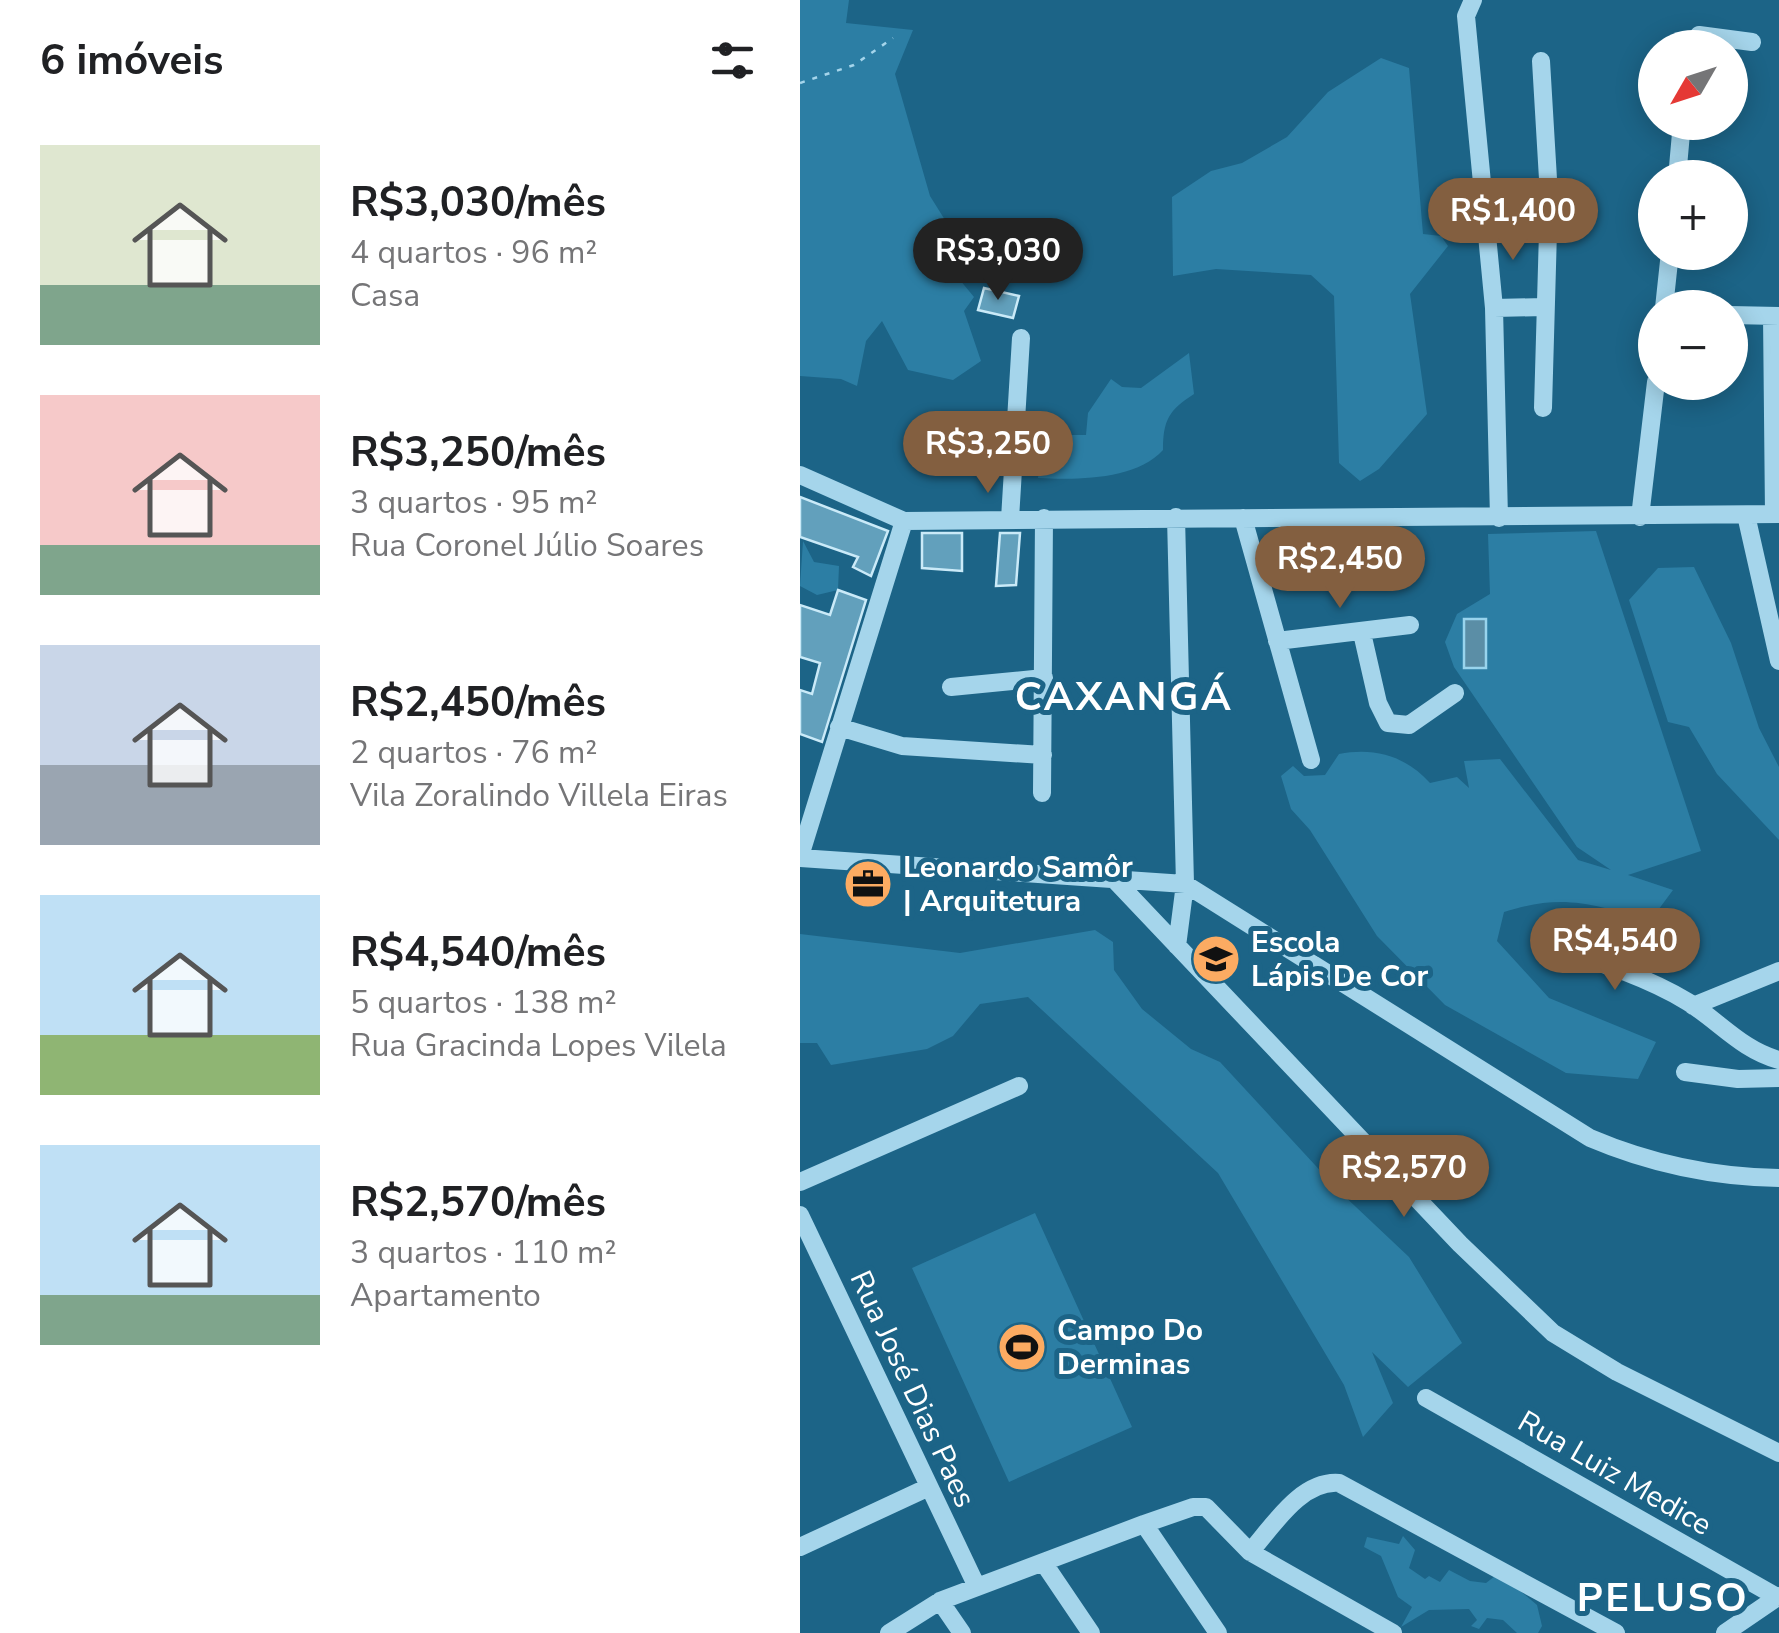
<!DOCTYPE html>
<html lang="pt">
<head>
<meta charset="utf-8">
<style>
  :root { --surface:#fff; --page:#f6f6f6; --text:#202124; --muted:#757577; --accent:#835f40 }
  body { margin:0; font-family:"Nunito Sans",sans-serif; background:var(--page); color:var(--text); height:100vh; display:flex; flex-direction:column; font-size:38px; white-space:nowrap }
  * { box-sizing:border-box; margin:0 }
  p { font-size:32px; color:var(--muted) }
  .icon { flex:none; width:55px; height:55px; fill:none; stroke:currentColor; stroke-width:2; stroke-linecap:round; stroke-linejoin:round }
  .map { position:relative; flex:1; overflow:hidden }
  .drawer { display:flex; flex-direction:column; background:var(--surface); width:800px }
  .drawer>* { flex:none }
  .needle { width:65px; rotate:231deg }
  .tools { position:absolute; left:838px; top:30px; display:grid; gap:20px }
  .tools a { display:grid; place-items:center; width:110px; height:110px; border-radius:50%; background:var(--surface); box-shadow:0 5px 25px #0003; font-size:50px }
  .price { position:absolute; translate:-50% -85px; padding:0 22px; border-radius:35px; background:var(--accent); color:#fff; font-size:32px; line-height:65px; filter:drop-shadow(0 2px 5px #0008) }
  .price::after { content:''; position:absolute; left:50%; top:60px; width:30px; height:22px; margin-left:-15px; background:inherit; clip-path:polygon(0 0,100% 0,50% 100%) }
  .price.on { background:#222; color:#fff }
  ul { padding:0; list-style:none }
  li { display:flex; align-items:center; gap:30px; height:250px; padding:0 40px }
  li span { display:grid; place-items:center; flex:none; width:280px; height:200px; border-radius:0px; color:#555 }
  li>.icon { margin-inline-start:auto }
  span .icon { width:120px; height:120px; fill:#fffc; stroke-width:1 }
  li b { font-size:42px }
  h2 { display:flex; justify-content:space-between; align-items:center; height:120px; padding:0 40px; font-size:42px }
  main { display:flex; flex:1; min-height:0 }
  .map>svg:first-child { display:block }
</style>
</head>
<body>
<main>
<section class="drawer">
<h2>6 imóveis<svg class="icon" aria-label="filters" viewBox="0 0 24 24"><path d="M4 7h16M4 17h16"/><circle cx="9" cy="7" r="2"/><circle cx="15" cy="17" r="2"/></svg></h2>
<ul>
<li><span style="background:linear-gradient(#dfe7d0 70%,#7fa58c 0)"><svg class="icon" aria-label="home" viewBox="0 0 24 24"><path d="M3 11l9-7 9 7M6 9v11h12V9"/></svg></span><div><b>R$3,030/mês</b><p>4 quartos · 96 m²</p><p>Casa</p></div></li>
<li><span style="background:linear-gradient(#f6c9c9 75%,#7fa58c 0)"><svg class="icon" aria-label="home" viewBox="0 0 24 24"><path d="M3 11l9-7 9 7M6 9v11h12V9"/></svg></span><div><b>R$3,250/mês</b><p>3 quartos · 95 m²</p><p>Rua Coronel Júlio Soares</p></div></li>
<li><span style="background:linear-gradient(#c9d6e8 60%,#9aa5b1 0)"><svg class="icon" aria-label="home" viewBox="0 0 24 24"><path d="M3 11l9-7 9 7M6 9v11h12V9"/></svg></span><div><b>R$2,450/mês</b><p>2 quartos · 76 m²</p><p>Vila Zoralindo Villela Eiras</p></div></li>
<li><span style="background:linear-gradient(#bfe0f5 70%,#8fb573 0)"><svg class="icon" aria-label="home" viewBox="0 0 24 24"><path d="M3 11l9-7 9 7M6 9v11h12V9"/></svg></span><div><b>R$4,540/mês</b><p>5 quartos · 138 m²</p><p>Rua Gracinda Lopes Vilela</p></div></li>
<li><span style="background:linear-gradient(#bfe0f5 75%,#7fa58c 0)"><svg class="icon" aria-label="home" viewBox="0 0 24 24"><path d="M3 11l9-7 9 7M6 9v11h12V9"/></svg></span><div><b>R$2,570/mês</b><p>3 quartos · 110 m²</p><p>Apartamento</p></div></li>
</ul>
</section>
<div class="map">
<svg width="979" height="1633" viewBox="0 0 979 1633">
  <rect width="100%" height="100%" fill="#1c6487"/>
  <path fill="#2c7ea4" d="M 0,0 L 49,0 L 46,23 L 113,30 L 95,74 L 130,196 L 145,220 L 150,268 L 174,297 L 164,311 L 181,361 L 153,380 L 108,370 L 82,321 L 66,341 L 57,386 L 41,379 L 0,376 Z
    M 581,58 L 609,68 L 623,234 L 641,236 L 648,246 L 610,294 L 627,414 L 579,469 L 560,481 L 539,463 L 534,296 L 511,275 L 416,269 L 373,276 L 372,197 L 411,171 L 442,163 L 487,137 L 528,92 Z
    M 389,353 L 394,394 C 369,410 363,420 363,450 C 336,480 278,480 238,478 L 239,467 L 257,435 L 286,435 L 288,413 L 311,379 L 322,387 L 341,388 Z
    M 796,531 L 901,851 L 828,875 L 873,890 L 850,921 C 794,904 762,893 704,912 L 697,941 L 749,998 L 856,1042 L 838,1079 L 766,1073 L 645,1005 L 577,936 L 510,830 L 491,809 L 481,776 L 493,766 L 504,776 L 525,775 L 539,754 C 574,747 606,756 630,783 L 657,777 L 669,788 L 664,761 L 700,759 L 778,860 L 811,870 L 777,847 L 654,667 L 645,642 L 657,614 L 690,594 L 688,534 Z
    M 3,541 L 14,562 L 39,566 L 38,590 L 17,595 L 0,586 Z
    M 894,567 L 931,643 L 959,728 L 979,767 L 979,840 L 917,774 L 889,727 L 868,722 L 829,600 L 858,568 Z
    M 295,930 L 313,942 L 314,970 L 342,1009 L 391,1049 L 420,1062 L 539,1191 L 609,1257 L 662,1343 L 608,1387 L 572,1352 L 593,1403 L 563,1437 L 544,1385 L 418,1173 L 228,997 L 180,1004 L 153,1036 L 127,1049 L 31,1065 L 17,1043 L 0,1043 L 0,934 L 160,953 Z
    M 235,1213 L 332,1427 L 209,1482 L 112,1268 Z
    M 603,1536 L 615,1550 L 609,1568 L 625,1579 L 629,1576 L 640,1582 L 649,1570 L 670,1581 L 686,1583 L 699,1573 L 737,1605 L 742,1626 L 738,1633 L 717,1633 L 703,1620 L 687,1618 L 679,1629 L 671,1626 L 677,1620 L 669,1609 L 629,1610 L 601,1627 L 612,1607 L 598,1597 L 581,1556 L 564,1547 L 567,1537 L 599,1544 Z"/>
  <path fill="#5b8ea6" stroke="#98d4ed" stroke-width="2.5" d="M 664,619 L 686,619 L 686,668 L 664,668 Z"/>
  <path fill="#62a0bc" stroke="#caeaf8" stroke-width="2.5" d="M 184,288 L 219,296 L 213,318 L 178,310 Z
    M 0,497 L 88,531 L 71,576 L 53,567 L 58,557 L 0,537 Z
    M 122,533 L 162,533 L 162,571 L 122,568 Z
    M 200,533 L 220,533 L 216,585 L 196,586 Z
    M 38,590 L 66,600 L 22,742 L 0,734 L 0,690 L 12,694 L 20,663 L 0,657 L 0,605 L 30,615 Z"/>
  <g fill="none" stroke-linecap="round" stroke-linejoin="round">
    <path stroke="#a5d5eb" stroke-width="2.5" stroke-dasharray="5 8" stroke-linecap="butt" d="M 0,83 L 54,65 L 93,38"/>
    <path stroke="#a5d5eb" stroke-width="18" d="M 673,0 L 666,16 L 694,308 L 699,518
      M 889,48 L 899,35 L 952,42
      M 741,61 L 749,196 L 743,408
      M 877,178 L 882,122
      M 694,308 L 744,307
      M 864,308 L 870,252
      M 930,315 L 979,316
      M 972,316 L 974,514
      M 0,475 L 104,521 L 979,514
      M 946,515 L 979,661
      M 376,517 L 385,884 L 377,946
      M 840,517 L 856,382
      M 443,518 L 511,760
      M 210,519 L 221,338
      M 562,633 L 578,703 L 588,723 L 609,725 L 655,693
      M 477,641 L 610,625
      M 151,687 L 244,678
      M 39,727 L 102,746 L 243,755
      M 242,793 L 244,518
      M 0,856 L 104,521
      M 0,858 L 385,884 L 790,1138 C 851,1164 913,1177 979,1178
      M 312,877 L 660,1244 L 753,1333 L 817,1372 L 979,1453
      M 751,947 C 798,962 845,976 888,1002 C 920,1022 942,1050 979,1060
      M 893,1006 L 979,971
      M 885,1072 L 938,1079 L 979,1078
      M 0,1182 L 219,1086
      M 0,1215 L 177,1587
      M 626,1398 L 977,1597
      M 344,1524 L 393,1507 L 406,1507 L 450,1552 L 593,1633
      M 0,1547 L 129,1487
      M 450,1552 C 473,1526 501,1480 539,1483 L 816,1633
      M 243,1562 L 291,1633
      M 140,1601 L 162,1633
      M 89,1633 L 140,1601 L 344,1524 L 418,1633
      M 925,1633 L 979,1596"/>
  </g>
  <defs>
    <g id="office-disc" transform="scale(2.5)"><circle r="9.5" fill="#fcab62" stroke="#1c6487"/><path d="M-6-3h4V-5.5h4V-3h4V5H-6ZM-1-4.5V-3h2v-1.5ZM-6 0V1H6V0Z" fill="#111"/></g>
    <g id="school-disc" transform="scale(2.5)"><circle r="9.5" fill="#fcab62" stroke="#1c6487"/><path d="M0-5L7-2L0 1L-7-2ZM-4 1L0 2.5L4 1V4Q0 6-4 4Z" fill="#111"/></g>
    <g id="stadium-disc" transform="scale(2.5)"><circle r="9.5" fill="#fcab62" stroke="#1c6487"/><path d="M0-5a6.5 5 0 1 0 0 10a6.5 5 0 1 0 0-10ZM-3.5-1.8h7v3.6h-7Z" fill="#111"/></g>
  </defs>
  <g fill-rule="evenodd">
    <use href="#office-disc" x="68" y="884"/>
    <use href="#school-disc" x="416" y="959"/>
    <use href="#stadium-disc" x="222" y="1347"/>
  </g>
  <g text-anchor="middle" stroke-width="10" stroke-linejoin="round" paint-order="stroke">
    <g font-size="30" font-weight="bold" fill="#fff" stroke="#1c6487" text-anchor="start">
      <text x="103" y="877">Leonardo Samôr<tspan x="103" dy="34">| Arquitetura</tspan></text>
      <text x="451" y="952">Escola<tspan x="451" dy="34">Lápis De Cor</tspan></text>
      <text x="257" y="1340">Campo Do<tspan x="257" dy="34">Derminas</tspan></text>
    </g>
    <g font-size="30" fill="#fff" stroke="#1c6487">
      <text transform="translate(113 1389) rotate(65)" y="10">Rua José Dias Paes</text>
      <text transform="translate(815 1473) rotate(30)" y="10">Rua Luiz Medice</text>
    </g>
    <g font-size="40" font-weight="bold" letter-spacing="2.5" fill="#fff" stroke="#1c6487">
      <text x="324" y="710">CAXANGÁ</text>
      <text x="863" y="1611">PELUSO</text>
    </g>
  </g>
</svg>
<div class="tools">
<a><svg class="needle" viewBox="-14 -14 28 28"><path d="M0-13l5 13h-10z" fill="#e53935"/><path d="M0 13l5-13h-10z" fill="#757577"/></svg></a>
<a>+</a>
<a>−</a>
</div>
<b class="price" style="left:713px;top:263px">R$1,400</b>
<b class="price on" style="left:198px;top:303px">R$3,030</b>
<b class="price" style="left:188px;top:496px">R$3,250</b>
<b class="price" style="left:540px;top:611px">R$2,450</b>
<b class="price" style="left:815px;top:993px">R$4,540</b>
<b class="price" style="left:604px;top:1220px">R$2,570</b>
</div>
</main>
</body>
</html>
